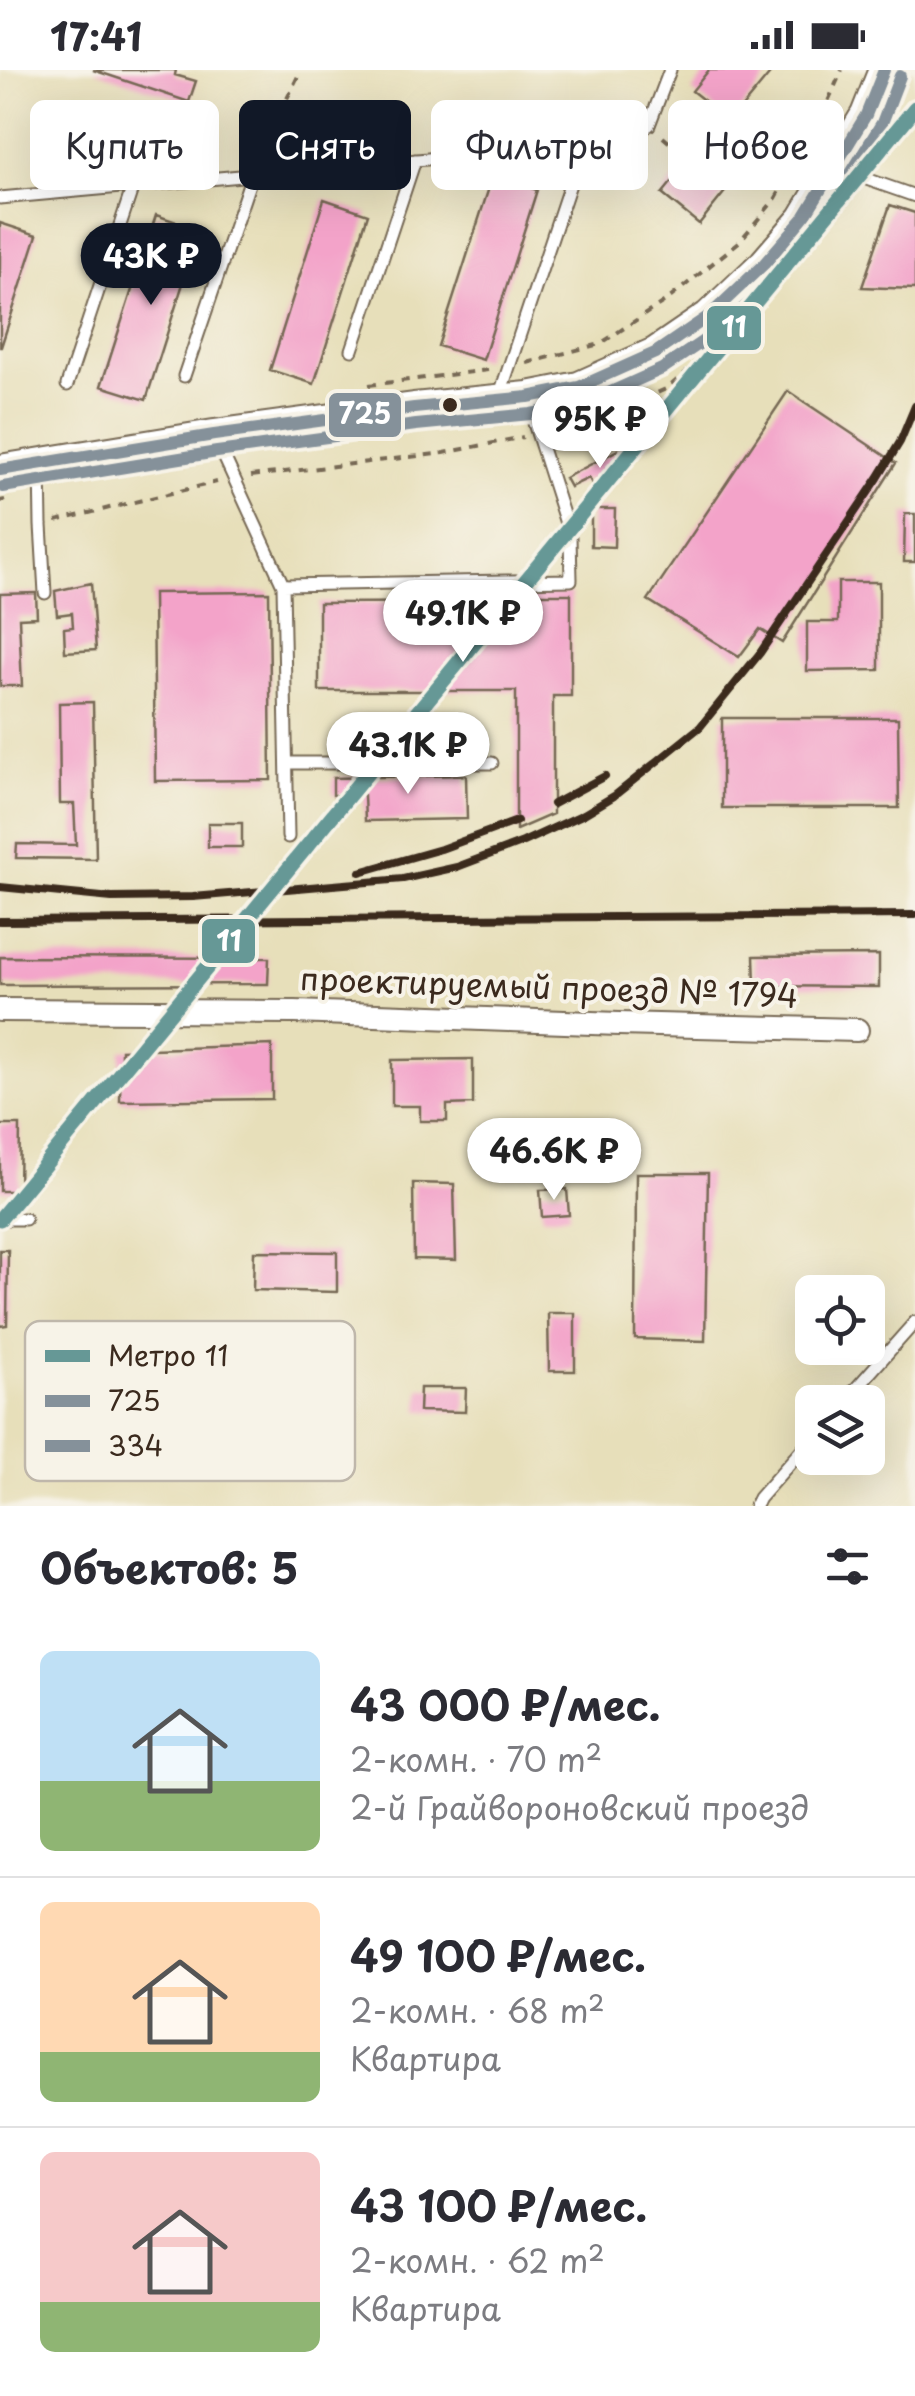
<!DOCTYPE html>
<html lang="ru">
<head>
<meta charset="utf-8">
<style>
  :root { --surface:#fff; --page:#f2f2f3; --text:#2b2b33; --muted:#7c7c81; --line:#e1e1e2; --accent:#111827 }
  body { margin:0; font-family:"Playpen Sans",sans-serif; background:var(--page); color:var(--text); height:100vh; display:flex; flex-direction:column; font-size:38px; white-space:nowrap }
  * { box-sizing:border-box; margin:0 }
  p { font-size:32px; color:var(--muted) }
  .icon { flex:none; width:55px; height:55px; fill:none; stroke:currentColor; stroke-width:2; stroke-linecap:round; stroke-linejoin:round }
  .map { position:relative; height:1436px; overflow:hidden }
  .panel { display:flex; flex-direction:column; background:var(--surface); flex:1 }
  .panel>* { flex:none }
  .top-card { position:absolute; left:30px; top:30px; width:855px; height:90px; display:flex; gap:20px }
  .buttons { position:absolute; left:795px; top:1205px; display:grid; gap:20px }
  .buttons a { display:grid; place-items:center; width:90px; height:90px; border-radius:15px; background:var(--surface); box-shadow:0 10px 40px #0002; font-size:50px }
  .price { position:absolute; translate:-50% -85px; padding:0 22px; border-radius:35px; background:#fff; color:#222; font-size:32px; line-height:65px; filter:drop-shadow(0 2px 5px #0008) }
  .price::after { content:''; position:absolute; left:50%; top:60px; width:30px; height:22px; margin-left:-15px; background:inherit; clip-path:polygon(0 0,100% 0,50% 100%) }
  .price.active { background:var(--accent); color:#fff }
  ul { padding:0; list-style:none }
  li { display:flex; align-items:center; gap:30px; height:250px; padding:0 40px }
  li+li { border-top:2px solid var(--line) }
  li span { display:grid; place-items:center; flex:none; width:280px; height:200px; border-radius:15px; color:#555 }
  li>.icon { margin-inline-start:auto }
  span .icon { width:120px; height:120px; fill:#fffc; stroke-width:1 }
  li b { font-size:42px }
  h2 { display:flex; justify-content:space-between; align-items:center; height:120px; padding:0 40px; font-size:42px }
  .pill { padding:0 35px; border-radius:15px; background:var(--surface); box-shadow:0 10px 40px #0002; font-size:35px; line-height:90px }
  .pill.active { background:var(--accent); color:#fff }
  .status { display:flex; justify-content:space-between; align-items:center; height:70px; padding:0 50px; background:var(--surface); direction:ltr }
  .status svg { height:28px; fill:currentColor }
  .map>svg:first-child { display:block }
</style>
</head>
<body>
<div class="status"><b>17:41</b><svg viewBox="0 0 49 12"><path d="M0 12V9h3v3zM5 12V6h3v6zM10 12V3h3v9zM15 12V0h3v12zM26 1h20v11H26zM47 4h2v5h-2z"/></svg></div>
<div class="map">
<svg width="915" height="1436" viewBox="0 0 915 1436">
  <rect width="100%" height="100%" fill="#f7f3e8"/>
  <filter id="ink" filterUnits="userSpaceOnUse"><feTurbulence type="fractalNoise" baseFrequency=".01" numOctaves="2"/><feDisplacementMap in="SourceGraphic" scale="20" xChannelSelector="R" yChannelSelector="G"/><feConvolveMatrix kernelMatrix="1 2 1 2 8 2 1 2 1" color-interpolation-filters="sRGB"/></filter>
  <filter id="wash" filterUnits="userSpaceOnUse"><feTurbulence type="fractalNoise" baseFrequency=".0048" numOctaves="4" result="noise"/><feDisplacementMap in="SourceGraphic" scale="40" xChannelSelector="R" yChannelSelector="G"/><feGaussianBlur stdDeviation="2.25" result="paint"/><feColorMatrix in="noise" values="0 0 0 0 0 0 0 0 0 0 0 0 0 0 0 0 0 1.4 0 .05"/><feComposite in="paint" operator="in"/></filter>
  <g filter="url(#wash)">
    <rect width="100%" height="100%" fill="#e7dfba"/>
    <g id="blocks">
      <path fill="#f3a3c9" d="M 93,0 L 176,0 L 175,5 L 196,11 L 189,32 Z
        M 709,0 L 773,0 L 730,52 L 761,77 L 699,154 L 662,124 L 725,47 L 692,21 Z
        M 493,105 L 537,120 L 483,290 L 438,276 Z
        M 324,129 L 368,144 L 314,314 L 270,300 Z
        M 890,135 L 915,143 L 915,219 L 862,217 Z
        M 156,145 L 200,160 L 146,330 L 101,316 Z
        M 0,153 L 37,165 L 1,277 L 0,277 Z
        M 788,321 L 896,393 L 782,573 L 760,559 L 739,587 L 648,530 Z
        M 618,380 L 628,400 L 594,418 L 589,408 L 570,417 L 565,408 Z
        M 591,439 L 615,439 L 614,477 L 591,476 Z
        M 905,444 L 915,444 L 915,492 L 904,492 Z
        M 838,512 L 879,512 L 879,600 L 807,601 L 807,552 L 838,552 Z
        M 91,513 L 96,580 L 65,582 L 64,558 L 73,557 L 72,543 L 57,545 L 55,521 Z
        M 269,522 L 271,710 L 155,711 L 153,523 Z
        M 36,523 L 37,547 L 19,548 L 22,616 L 0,616 L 0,524 Z
        M 509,524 L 571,524 L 571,626 L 553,626 L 553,744 L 516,760 L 516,621 L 319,621 L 319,533 L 509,532 Z
        M 93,632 L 96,789 L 16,788 L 17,774 L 76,775 L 74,734 L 60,734 L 59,633 Z
        M 722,648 L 898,648 L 899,738 L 722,738 Z
        M 466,705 L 467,749 L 365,751 L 364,725 L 333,725 L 333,708 Z
        M 208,753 L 242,753 L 242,777 L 208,777 Z
        M 879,885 L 879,917 L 755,916 L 754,886 Z
        M 0,887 L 269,888 L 268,914 L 0,915 Z
        M 272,975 L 272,1029 L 120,1031 L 121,980 Z
        M 473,989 L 473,1034 L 447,1035 L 447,1051 L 420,1051 L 420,1036 L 392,1036 L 392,990 Z
        M 0,1055 L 20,1055 L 19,1121 L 0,1121 Z
        M 636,1103 L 708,1103 L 705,1271 L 635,1269 Z
        M 413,1113 L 454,1114 L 456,1190 L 414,1189 Z
        M 567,1119 L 569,1145 L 542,1147 L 540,1120 Z
        M 0,1180 L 8,1180 L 7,1255 L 0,1256 Z
        M 254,1181 L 337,1182 L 337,1222 L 253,1220 Z
        M 548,1243 L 575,1243 L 575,1301 L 549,1301 Z
        M 420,1318 L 466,1318 L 465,1342 L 419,1341 Z"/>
    </g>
  </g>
  <g filter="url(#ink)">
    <use href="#blocks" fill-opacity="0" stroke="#776955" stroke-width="2.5"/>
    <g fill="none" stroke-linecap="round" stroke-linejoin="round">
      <g stroke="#776955" stroke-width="15">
        <path id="lane" d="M 835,98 L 915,126
          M 0,128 L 624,71 L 649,55 L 670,0
          M 352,280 L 415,90
          M 184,306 L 252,105
          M 67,315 L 133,116
          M 499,327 L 583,75
          M 216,369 L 283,515
          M 40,397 L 41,455 L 45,523
          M 287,693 L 492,693
          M 288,767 L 283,515 L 571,510 L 570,466 L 533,350 L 528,327
          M 0,1149 L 25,1149
          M 844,1332 L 915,1252
          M 755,1436 L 759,1428 L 812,1368"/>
      </g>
      <g stroke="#776955" stroke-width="26">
        <path id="street" d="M 0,940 L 295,942 L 619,954 L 857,960"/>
      </g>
      <g stroke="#776955" stroke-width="34">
        <path id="secondary" d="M 0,400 L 214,365 L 414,338 L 528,327 L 579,317 L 655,283 L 709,246 L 764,194 L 803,149 L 866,45 L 884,0"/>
      </g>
      <path stroke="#776955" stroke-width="4" stroke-dasharray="8 8" stroke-linecap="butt" d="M 351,0 L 351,3
        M 663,67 L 690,90
        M 259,86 L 301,0
        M 527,293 L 600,274 L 671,227 L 739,172 L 776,128 L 818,54 L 842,0
        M 369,315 L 488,300
        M 552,359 L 630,335 L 668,318 L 714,277
        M 251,406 L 444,383 L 523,367
        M 0,431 L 5,430
        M 56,451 L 217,412"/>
      <use href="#lane" stroke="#fff" stroke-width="11"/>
      <use href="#street" stroke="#fff" stroke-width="22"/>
      <use href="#secondary" stroke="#fff" stroke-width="30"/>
      <path stroke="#3b2a1e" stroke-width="8" d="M 553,734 L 605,706
        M 360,802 L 441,779 L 517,751
        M 0,817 L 112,828 L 193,827 L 403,809 L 457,797 L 523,772 L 584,744 L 614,726 L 700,657 L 760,583 L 878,408 L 900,372 L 915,336
        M 0,851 L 915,845"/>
      <g stroke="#f7f3e8" stroke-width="20">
        <path id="bus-1" d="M 0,400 L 214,365 L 414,338 L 528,327 L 579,317 L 655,283 L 709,246 L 764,194 L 803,149 L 866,45 L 884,0"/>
      </g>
      <g stroke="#f7f3e8" stroke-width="20">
        <path id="bus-2" d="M 3,417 L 217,382 L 416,355 L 531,344 L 584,334 L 662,299 L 721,259 L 776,207 L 816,160 L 882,53 L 900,6"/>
      </g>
      <use href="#bus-1" stroke="#85919a" stroke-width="12"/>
      <use href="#bus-2" stroke="#85919a" stroke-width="12"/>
      <g stroke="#f7f3e8" stroke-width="22">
        <path id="metro-1" d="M 0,1149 L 915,38"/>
      </g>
      <use href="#metro-1" stroke="#669896" stroke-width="15"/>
    </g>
  </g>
  <circle fill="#3b2a1e" stroke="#f7f3e8" stroke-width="4" cx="450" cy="335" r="9"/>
  <g text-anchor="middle" stroke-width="8" stroke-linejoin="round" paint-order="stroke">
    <g font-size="32" fill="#3b2a1e" stroke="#f7f3e8">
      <text transform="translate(549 918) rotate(2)" y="11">проектируемый проезд № 1794</text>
    </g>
  </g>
  <rect x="25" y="1251" width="330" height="160" rx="15" fill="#f7f3e8" stroke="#bfb7ab" stroke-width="2.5"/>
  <rect x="45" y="1280" width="45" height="12" fill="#669896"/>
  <rect x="45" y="1325" width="45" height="12" fill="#85919a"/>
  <rect x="45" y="1370" width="45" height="12" fill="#85919a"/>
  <g font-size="28" fill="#3b2a1e">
    <text x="108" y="1296">Метро 11</text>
    <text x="108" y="1341">725</text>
    <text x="108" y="1386">334</text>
  </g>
  <g stroke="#f7f3e8" stroke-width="4">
    <rect x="705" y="234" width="58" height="48" rx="10" fill="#669896"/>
    <rect x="327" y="321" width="76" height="48" rx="10" fill="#85919a"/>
    <rect x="200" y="847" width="57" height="48" rx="10" fill="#669896"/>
  </g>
  <g font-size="28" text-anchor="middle" font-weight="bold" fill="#fff">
    <text x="734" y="267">11</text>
    <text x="365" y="354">725</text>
    <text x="229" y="881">11</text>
  </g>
</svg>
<div class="buttons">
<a><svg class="icon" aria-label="locate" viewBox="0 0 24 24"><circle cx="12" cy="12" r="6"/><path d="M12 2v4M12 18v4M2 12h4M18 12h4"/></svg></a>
<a><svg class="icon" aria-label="layers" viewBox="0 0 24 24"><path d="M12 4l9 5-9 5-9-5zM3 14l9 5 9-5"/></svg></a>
</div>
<b class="price active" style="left:151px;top:238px">43K ₽</b>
<b class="price" style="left:600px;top:401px">95K ₽</b>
<b class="price" style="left:463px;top:595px">49.1K ₽</b>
<b class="price" style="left:408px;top:727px">43.1K ₽</b>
<b class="price" style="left:554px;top:1133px">46.6K ₽</b>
<div class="top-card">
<a class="pill">Купить</a>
<a class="pill active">Снять</a>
<a class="pill">Фильтры</a>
<a class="pill">Новое</a>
</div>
</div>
<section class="panel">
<h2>Объектов: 5<svg class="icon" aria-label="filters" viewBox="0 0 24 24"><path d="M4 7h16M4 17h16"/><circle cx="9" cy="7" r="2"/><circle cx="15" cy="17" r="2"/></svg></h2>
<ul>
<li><span style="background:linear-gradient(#bfe0f5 65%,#8fb573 0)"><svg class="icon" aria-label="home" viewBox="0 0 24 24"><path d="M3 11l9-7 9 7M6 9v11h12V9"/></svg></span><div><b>43 000 ₽/мес.</b><p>2-комн. · 70 m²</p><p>2-й Грайвороновский проезд</p></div></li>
<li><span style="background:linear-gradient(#ffd9b3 75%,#8fb573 0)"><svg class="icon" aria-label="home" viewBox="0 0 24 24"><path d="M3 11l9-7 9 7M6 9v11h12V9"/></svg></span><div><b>49 100 ₽/мес.</b><p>2-комн. · 68 m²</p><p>Квартира</p></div></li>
<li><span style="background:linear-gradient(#f6c9c9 75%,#8fb573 0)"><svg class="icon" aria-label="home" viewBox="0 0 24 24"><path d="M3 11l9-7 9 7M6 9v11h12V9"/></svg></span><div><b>43 100 ₽/мес.</b><p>2-комн. · 62 m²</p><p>Квартира</p></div></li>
</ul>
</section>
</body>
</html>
